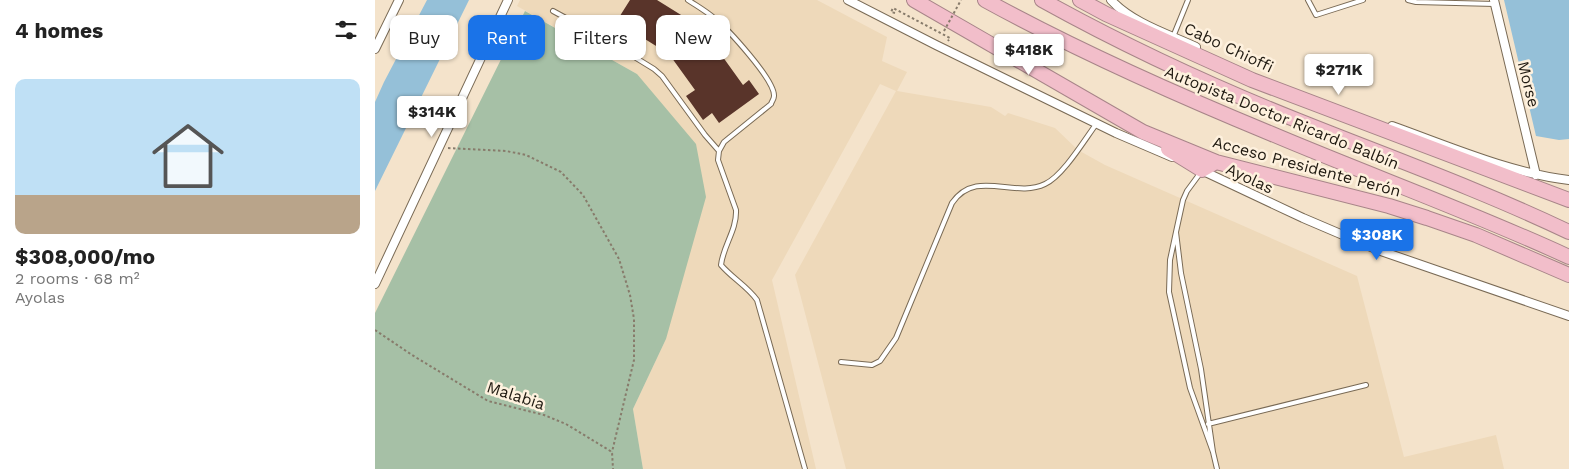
<!DOCTYPE html>
<html lang="en">
<head>
<meta charset="utf-8">
<style>
  :root { --surface:#fff; --page:#f2f2f2; --text:#222; --muted:#767676; --line:#e0e0e0; --accent:#1a73e8 }
  body { margin:0; font-family:"Work Sans",sans-serif; background:var(--page); color:var(--text); height:100vh; display:flex; flex-direction:column; font-size:19px; white-space:nowrap }
  * { box-sizing:border-box; margin:0 }
  p { font-size:16px; color:var(--muted) }
  .icon { flex:none; width:28px; height:28px; fill:none; stroke:currentColor; stroke-width:2; stroke-linecap:round; stroke-linejoin:round }
  .map { position:relative; flex:1; overflow:hidden }
  .details { display:flex; flex-direction:column; background:var(--surface); width:375px }
  .details>* { flex:none }
  .banner { position:absolute; left:15px; top:15px; width:475px; height:45px; display:flex; gap:10px }
  .price { position:absolute; translate:-50% -42px; padding:0 11px; border-radius:5px; background:#fff; color:#222; font-size:16px; line-height:32px; filter:drop-shadow(0 1px 2px #0008) }
  .price::after { content:''; position:absolute; left:50%; top:30px; width:15px; height:11px; margin-left:-8px; background:inherit; clip-path:polygon(0 0,100% 0,50% 100%) }
  .price.current { background:var(--accent); color:#fff }
  ul { padding:0; list-style:none }
  li { display:grid; align-content:center; gap:10px; height:265px; padding:0 15px }
  li+li { border-top:1px solid var(--line) }
  li span { display:grid; place-items:center; height:155px; border-radius:10px; color:#555 }
  li>.icon { margin-inline-start:auto }
  span .icon { width:90px; height:90px; fill:#fffc; stroke-width:1 }
  li b { font-size:21px }
  h2 { display:flex; justify-content:space-between; align-items:center; height:60px; padding:0 15px; font-size:21px }
  .pill { padding:0 18px; border-radius:10px; background:var(--surface); box-shadow:0 1px 4px #0004; font-size:18px; line-height:45px }
  .pill.current { background:var(--accent); color:#fff }
  main { display:flex; flex:1; min-height:0 }
  .map>svg:first-child { display:block }
</style>
</head>
<body>
<main>
<section class="details">
<h2>4 homes<svg class="icon" aria-label="filters" viewBox="0 0 24 24"><path d="M4 7h16M4 17h16"/><circle cx="9" cy="7" r="2"/><circle cx="15" cy="17" r="2"/></svg></h2>
<ul>
<li><span style="background:linear-gradient(#bfe0f5 75%,#b9a48a 0)"><svg class="icon" aria-label="home" viewBox="0 0 24 24"><path d="M3 11l9-7 9 7M6 9v11h12V9"/></svg></span><div><b>$308,000/mo</b><p>2 rooms · 68 m²</p><p>Ayolas</p></div></li>
</ul>
</section>
<div class="map">
<svg width="1194" height="469" viewBox="0 0 1194 469">
  <rect width="100%" height="100%" fill="#f4e3cb"/>
  <path fill="#eed9ba" d="M 145,0 L 442,0 L 512,37 L 507,61 L 532,72 L 522,91 L 616,107 L 630,116 L 633,113 L 680,128 L 703,150 L 730,165 L 982,276 L 1029,457 L 1121,435 L 1129,469 L 471,469 L 420,275 L 521,91 L 505,84 L 397,280 L 441,469 L 268,469 L 258,409 L 291,339 L 262,74 L 142,6 Z"/>
  <path fill="#a6c0a6" d="M 150,11 L 262,74 L 321,144 L 331,197 L 291,339 L 258,409 L 268,469 L 0,469 L 0,313 Z"/>
  <path fill="#95c0d8" d="M 52,0 L 94,0 L 0,191 L 0,102 L 9,82 Z
    M 1129,0 L 1194,0 L 1194,139 L 1184,140 L 1161,136 Z"/>
  <path fill="#59342a" d="M 255,0 L 282,0 L 327,28 L 368,85 L 374,80 L 384,94 L 344,123 L 337,113 L 328,120 L 311,96 L 320,90 L 294,54 L 265,36 L 260,44 L 236,30 Z"/>
  <g fill="none" stroke-linecap="round" stroke-linejoin="round">
    <g stroke="#796a55" stroke-width="6">
      <path id="lane" d="M 313,0 C 322,6 331,11 339,18 C 352,28 400,80 399,96 C 399,99 397,101 396,104 L 349,142 L 344,151 L 343,160 L 361,210 C 362,230 348,246 346,265 C 357,278 372,286 382,300 L 430,469
        M 933,0 L 941,15 L 988,0
        M 1033,0 L 1041,2 L 1120,4
        M 178,11 L 235,42 L 279,69 L 287,76 L 330,135 L 344,151
        M 798,37 L 813,0
        M 801,232 L 808,200 L 812,191 L 826,172
        M 466,362 L 497,365 L 505,361 L 521,338 L 577,203 C 601,168 639,199 670,184 C 688,176 710,139 722,123
        M 833,424 L 991,385
        M 838,452 L 826,369 L 806,273 L 801,232 L 795,260 L 794,292 L 815,388 L 838,452 L 842,469"/>
    </g>
    <g stroke="#796a55" stroke-width="10">
      <path id="street" d="M 473,0 L 561,45 L 741,133 L 797,157
        M 736,0 C 757,23 793,34 821,47
        M 1119,0 L 1161,175
        M 0,49 L 24,0
        M 1017,126 C 1073,146 1135,173 1194,180
        M 826,170 L 928,218 L 1003,250 L 1194,316
        M 0,284 L 133,0"/>
    </g>
    <g stroke="#a88589" stroke-width="16">
      <path id="highway" d="M 539,0 L 768,132 L 841,162 L 1014,206 L 1052,218 L 1101,235 L 1194,275
        M 610,0 C 703,51 800,94 897,134 C 996,176 1097,212 1194,257
        M 667,0 C 750,46 836,86 924,121 C 1014,157 1106,190 1194,232
        M 705,0 L 731,14 L 877,80 L 1194,200
        M 793,149 L 827,170 L 841,162"/>
    </g>
    <path stroke="#877b6b" stroke-width="2" stroke-dasharray="2.5 2.5" stroke-linecap="butt" d="M 520,13 L 516,12 L 518,8 L 575,38 L 573,41
      M 73,148 L 131,151 L 151,155 L 186,172 L 208,195 L 244,259 L 255,295 L 259,319 L 259,360 L 237,452
      M 0,330 L 37,355 L 113,401 L 169,415 L 191,424 L 237,452 L 238,469"/>
    <use href="#lane" stroke="#fff" stroke-width="4"/>
    <use href="#street" stroke="#fff" stroke-width="8"/>
    <use href="#highway" stroke="#f2beca" stroke-width="14"/>
    <path stroke="#877b6b" stroke-width="2" stroke-dasharray="2.5 2.5" stroke-linecap="butt" d="M 569,31 L 586,0"/>
  </g>
  <g text-anchor="middle" stroke-width="5" stroke-linejoin="round" paint-order="stroke">
    <g font-size="16" fill="#201a11" stroke="#fef1de">
      <text transform="translate(854 47) rotate(25)" y="6">Cabo Chioffi</text>
      <text transform="translate(1154 84) rotate(76)" y="6">Morse</text>
      <text transform="translate(907 117) rotate(22)" y="6">Autopista Doctor Ricardo Balbín</text>
      <text transform="translate(932 166) rotate(15)" y="6">Acceso Presidente Perón</text>
      <text transform="translate(875 178) rotate(25)" y="6">Ayolas</text>
      <text transform="translate(141 395) rotate(18)" y="6">Malabia</text>
    </g>
  </g>
</svg>
<b class="price" style="left:654px;top:76px">$418K</b>
<b class="price" style="left:964px;top:96px">$271K</b>
<b class="price" style="left:57px;top:138px">$314K</b>
<b class="price current" style="left:1002px;top:261px">$308K</b>
<div class="banner">
<a class="pill">Buy</a>
<a class="pill current">Rent</a>
<a class="pill">Filters</a>
<a class="pill">New</a>
</div>
</div>
</main>
</body>
</html>
